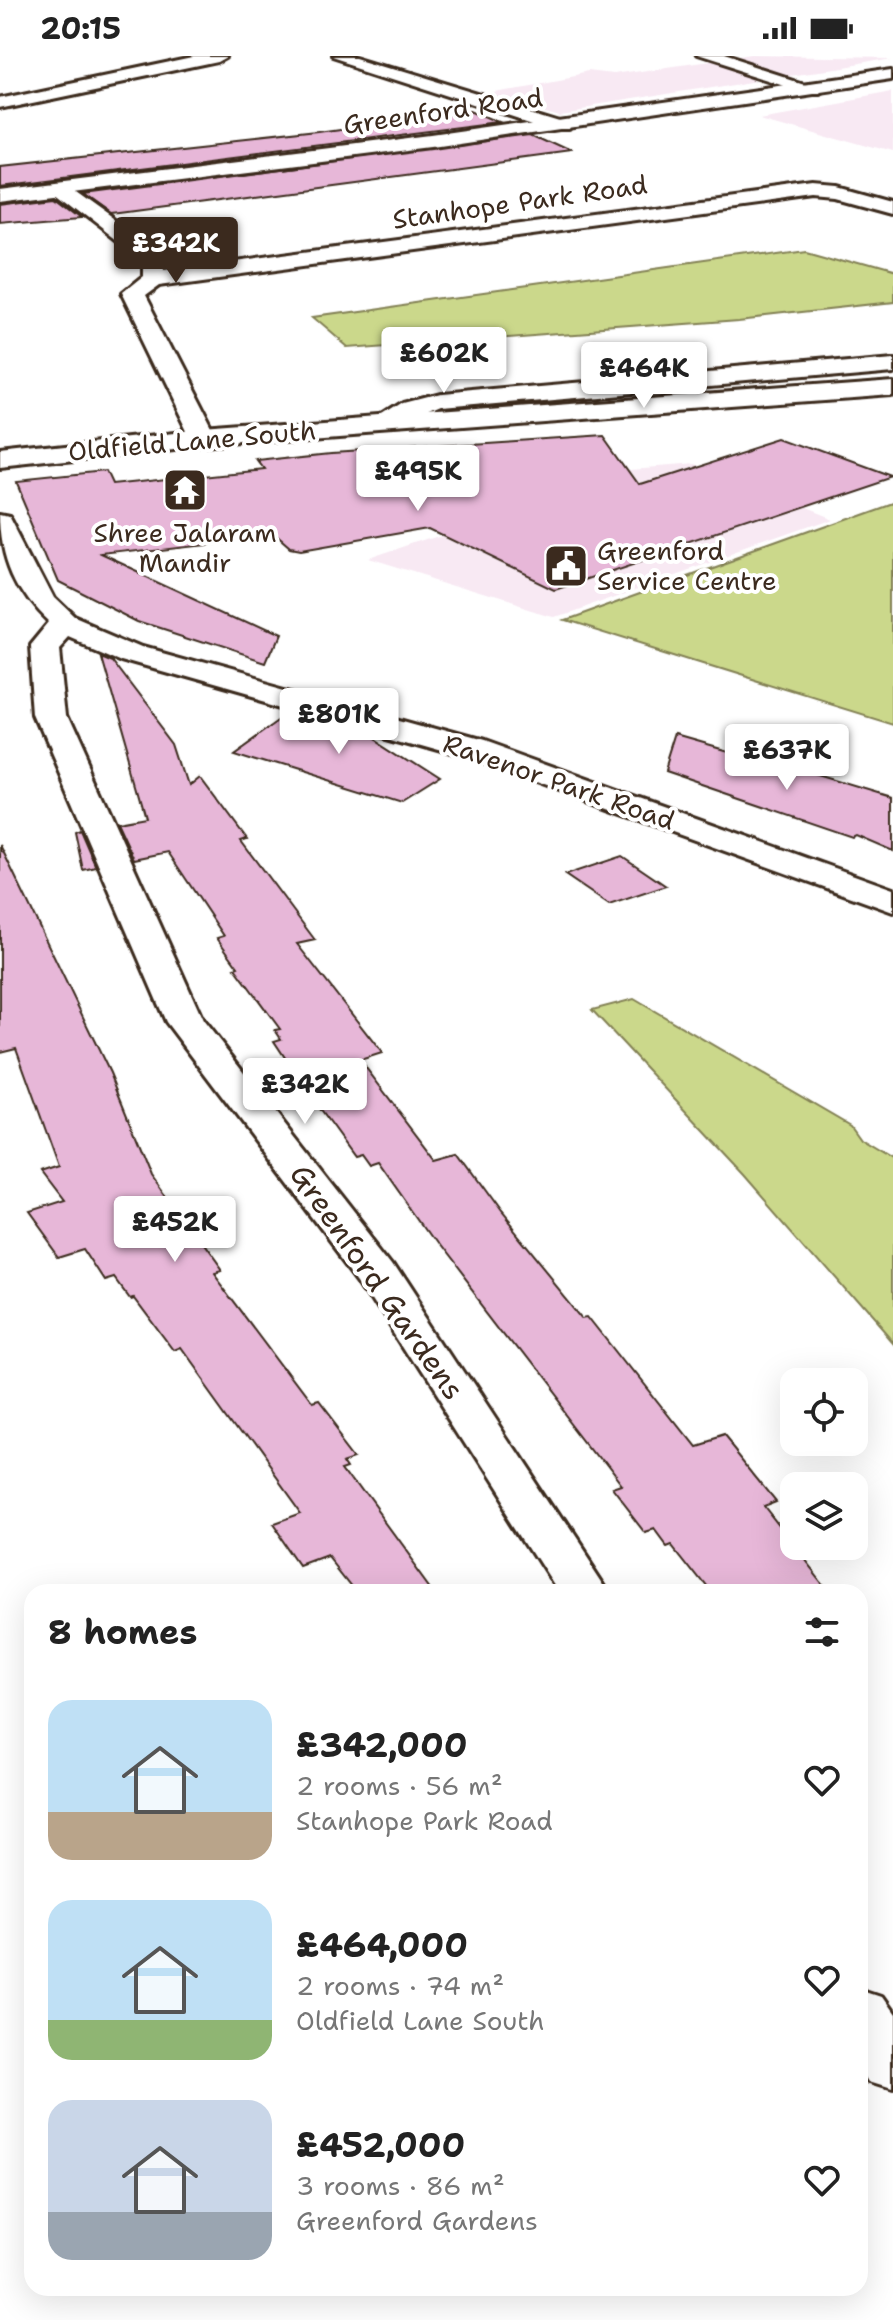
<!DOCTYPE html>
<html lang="en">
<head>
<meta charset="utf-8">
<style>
  :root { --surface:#fff; --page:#f6f6f6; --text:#222; --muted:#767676; --accent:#3b2a1e }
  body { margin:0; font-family:"Shantell Sans",sans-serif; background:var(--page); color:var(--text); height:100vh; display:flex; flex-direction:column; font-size:30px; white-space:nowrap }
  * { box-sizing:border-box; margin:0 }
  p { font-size:26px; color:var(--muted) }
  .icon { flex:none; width:44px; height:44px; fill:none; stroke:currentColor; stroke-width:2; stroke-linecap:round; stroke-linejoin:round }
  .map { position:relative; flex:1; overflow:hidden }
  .sheet { position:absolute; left:24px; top:1528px; width:844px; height:712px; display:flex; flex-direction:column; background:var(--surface); border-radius:24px; box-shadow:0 8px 32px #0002 }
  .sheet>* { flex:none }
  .buttons { position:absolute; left:780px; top:1312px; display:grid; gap:16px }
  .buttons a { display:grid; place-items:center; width:88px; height:88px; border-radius:16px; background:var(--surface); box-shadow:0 8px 32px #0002; font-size:40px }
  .price { position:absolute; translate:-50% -68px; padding:0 18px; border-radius:8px; background:#fff; color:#222; font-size:26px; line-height:52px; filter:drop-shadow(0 2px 4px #0008) }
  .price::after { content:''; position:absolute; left:50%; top:48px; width:24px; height:18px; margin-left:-12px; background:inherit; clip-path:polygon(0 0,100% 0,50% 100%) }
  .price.current { background:var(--accent); color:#fff }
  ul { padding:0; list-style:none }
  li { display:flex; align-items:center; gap:24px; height:200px; padding:0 24px }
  li span { display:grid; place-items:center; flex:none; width:224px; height:160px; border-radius:24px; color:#555 }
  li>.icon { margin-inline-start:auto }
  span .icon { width:96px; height:96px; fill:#fffc; stroke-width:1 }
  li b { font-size:34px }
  h2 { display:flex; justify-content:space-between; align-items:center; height:96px; padding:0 24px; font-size:34px }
  .status { display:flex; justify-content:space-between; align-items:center; height:56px; padding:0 40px; background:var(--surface); direction:ltr }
  .status svg { height:22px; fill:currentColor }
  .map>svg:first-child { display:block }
</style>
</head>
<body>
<div class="status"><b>20:15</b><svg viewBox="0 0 49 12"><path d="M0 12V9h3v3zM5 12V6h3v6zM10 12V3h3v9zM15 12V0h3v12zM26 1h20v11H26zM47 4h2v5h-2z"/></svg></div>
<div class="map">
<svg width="893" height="2264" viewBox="0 0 893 2264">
  <rect width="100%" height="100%" fill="#fff"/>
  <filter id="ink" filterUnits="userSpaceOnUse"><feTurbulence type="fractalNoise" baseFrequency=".0125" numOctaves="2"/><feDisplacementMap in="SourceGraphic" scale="16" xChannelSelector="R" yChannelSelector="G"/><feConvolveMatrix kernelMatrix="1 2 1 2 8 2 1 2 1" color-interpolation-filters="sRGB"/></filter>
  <g filter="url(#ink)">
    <path fill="#f8e9f3" d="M 754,0 L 893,2 L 560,55 L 491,36 L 589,18 L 614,21 Z
      M 893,35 L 893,97 L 759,59 Z
      M 691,408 L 830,463 L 554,561 L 368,504 L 457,474 L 405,432 Z"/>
    <path fill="#cbd88b" stroke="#838154" stroke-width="2" d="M 804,193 L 893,218 L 893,246 L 739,263 L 347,292 L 312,262 Z
      M 893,445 L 893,667 L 562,564 Z
      M 634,943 L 850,1069 L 860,1083 L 893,1103 L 893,1288 L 745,1118 L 592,954 Z"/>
    <path fill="#e7b7d8" stroke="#3b2a1e" stroke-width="2" d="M 476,54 L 503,66 L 0,130 L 0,111 L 319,76 Z
      M 533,79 L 572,97 L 120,157 L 111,158 L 83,138 Z
      M 56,141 L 82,161 L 0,168 L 0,148 Z
      M 605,379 L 640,428 L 784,382 L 890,421 L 556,533 L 430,472 L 299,495 L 289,493 L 273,479 L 101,499 L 276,580 L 265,606 L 139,565 L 58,524 L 16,425 L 103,416 L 109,429 L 261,413 L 255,405 L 331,397 Z
      M 98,597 L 110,602 L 176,689 L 189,729 L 200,720 L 247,783 L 241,785 L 315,884 L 297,888 L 382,997 L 360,1004 L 436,1104 L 458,1098 L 501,1157 L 587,1262 L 592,1261 L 693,1389 L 722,1380 L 776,1446 L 763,1451 L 830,1536 L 711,1536 L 673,1488 L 668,1490 L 656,1474 L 646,1477 L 612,1433 L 621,1430 L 435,1188 L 378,1107 L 369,1110 L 361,1099 L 354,1101 L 319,1053 L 274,985 L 281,983 L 275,974 L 280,973 L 235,912 L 238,911 L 217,882 L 224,880 L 168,796 L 134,803 L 117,766 L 145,761 Z
      M 291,654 L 367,676 L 440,723 L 402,747 L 234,695 Z
      M 675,682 L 776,711 L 781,708 L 893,742 L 893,795 L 856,779 L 852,781 L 664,717 Z
      M 80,774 L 96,811 L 83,814 L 75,776 Z
      M 0,789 L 110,1017 L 151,1118 L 220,1214 L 212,1216 L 312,1349 L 319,1347 L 359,1399 L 347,1403 L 351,1409 L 345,1411 L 436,1536 L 357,1536 L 330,1502 L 303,1512 L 272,1467 L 300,1457 L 182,1293 L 175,1296 L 133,1240 L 130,1241 L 116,1222 L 106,1225 L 85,1193 L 59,1201 L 27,1157 L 62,1146 L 40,1117 L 59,1111 L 16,992 L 0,996 Z
      M 622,800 L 666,830 L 609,849 L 565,819 Z"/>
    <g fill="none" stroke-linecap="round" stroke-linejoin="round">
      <g stroke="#3b2a1e" stroke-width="6">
        <path id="street" d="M 194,0 L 228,0 L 219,5 L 0,51 L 0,41 Z
          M 333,0 L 360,0 L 570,64 L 572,68 L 570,72 L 556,72 Z
          M 696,0 L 724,0 L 821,31 L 818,35 L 806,35 Z
          M 62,126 L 161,197 L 164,215 L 816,129 L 839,131 L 893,146 L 893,158 L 838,143 L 816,141 L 159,229 L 144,240 L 217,382 L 204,390 L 191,382 L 121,238 L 142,221 L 142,204 L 55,136 L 52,132 L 55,128 Z
          M 893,299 L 893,313 L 438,353 L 384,376 L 371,368 L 402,348 L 437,339 Z
          M 0,456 L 10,458 L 53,541 L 75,562 L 143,591 L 482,685 L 893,833 L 893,856 L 460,699 L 121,603 L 70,581 L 60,592 L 67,662 L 203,964 L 393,1206 L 610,1536 L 559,1536 L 359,1222 L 166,966 L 35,662 L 30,591 L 49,568 C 15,536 0,502 0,456 Z
          M 860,1932 L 881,1939 L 893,1956 L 893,2033 L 871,2026 L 860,2008 Z"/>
      </g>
      <g stroke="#3b2a1e" stroke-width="6">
        <path id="secondary" d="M 893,323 L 893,339 L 204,390 L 0,412 L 0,396 L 204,374 Z"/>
      </g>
      <g stroke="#3b2a1e" stroke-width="6">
        <path id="primary" d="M 893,13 L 893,23 L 433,91 L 0,145 L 0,133 L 433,79 Z"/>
      </g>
      <use href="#street" fill="#fff" fill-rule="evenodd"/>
      <use href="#secondary" fill="#fff" fill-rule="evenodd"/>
      <use href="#primary" fill="#fff" fill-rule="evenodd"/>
    </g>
  </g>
  <defs>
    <g id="temple-square" transform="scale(2.3)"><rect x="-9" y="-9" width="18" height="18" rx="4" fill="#3b2a1e" stroke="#fff"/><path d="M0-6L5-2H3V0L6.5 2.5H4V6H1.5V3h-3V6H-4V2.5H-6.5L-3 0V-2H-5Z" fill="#fff"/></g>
    <g id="civic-square" transform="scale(2.3)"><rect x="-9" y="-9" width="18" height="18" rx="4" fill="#3b2a1e" stroke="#fff"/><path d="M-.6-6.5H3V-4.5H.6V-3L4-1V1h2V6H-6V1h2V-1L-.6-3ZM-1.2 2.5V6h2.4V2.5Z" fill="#fff"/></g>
  </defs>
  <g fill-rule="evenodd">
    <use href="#temple-square" x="185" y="434"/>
    <use href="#civic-square" x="566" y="510"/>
  </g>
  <g text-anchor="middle" stroke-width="8" stroke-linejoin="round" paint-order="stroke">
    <g font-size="26" fill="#3b2a1e" stroke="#fff">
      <text transform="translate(443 55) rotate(-8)" y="9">Greenford Road</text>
      <text transform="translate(520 146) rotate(-8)" y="9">Stanhope Park Road</text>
      <text transform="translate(192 385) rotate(-5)" y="9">Oldfield Lane South</text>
      <text transform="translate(559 726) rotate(19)" y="9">Ravenor Park Road</text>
    </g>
    <g font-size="26" fill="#3b2a1e" stroke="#fff">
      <text x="185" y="486">Shree Jalaram<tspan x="185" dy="30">Mandir</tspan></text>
      <text x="597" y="504" text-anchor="start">Greenford<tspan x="597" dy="30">Service Centre</tspan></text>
    </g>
    <g font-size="30" fill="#3b2a1e" stroke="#fff">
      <text transform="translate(377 1226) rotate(55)" y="10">Greenford Gardens</text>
    </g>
  </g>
</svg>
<div class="buttons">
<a><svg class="icon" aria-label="locate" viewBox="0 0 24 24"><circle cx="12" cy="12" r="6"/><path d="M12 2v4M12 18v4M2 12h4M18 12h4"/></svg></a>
<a><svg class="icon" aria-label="layers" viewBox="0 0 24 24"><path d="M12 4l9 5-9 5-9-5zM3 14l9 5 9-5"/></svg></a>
</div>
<b class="price current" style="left:176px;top:229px">£342K</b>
<b class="price" style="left:444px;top:339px">£602K</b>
<b class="price" style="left:644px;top:354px">£464K</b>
<b class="price" style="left:418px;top:457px">£495K</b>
<b class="price" style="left:339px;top:700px">£801K</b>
<b class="price" style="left:787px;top:736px">£637K</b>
<b class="price" style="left:305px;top:1070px">£342K</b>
<b class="price" style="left:175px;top:1208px">£452K</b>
<section class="sheet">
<h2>8 homes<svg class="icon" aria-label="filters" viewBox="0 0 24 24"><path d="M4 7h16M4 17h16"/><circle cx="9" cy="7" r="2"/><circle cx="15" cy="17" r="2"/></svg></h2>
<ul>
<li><span style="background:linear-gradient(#bfe0f5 70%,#b9a48a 0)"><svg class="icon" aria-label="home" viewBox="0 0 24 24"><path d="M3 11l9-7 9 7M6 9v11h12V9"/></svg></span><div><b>£342,000</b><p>2 rooms · 56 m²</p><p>Stanhope Park Road</p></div><svg class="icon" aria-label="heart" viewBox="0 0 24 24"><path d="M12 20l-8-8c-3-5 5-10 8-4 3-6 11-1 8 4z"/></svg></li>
<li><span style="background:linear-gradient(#bfe0f5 75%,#8fb573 0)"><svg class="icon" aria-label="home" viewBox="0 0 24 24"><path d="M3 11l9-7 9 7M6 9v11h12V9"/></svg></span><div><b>£464,000</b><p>2 rooms · 74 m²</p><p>Oldfield Lane South</p></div><svg class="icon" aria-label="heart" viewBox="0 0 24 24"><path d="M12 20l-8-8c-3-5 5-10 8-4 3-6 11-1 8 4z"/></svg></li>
<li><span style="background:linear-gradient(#c9d6e8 70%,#9aa5b1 0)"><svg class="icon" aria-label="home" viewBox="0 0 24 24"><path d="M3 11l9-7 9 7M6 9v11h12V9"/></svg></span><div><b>£452,000</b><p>3 rooms · 86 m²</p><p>Greenford Gardens</p></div><svg class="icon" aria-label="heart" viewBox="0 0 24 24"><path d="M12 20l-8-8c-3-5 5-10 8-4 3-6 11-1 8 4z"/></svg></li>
</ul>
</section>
</div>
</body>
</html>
